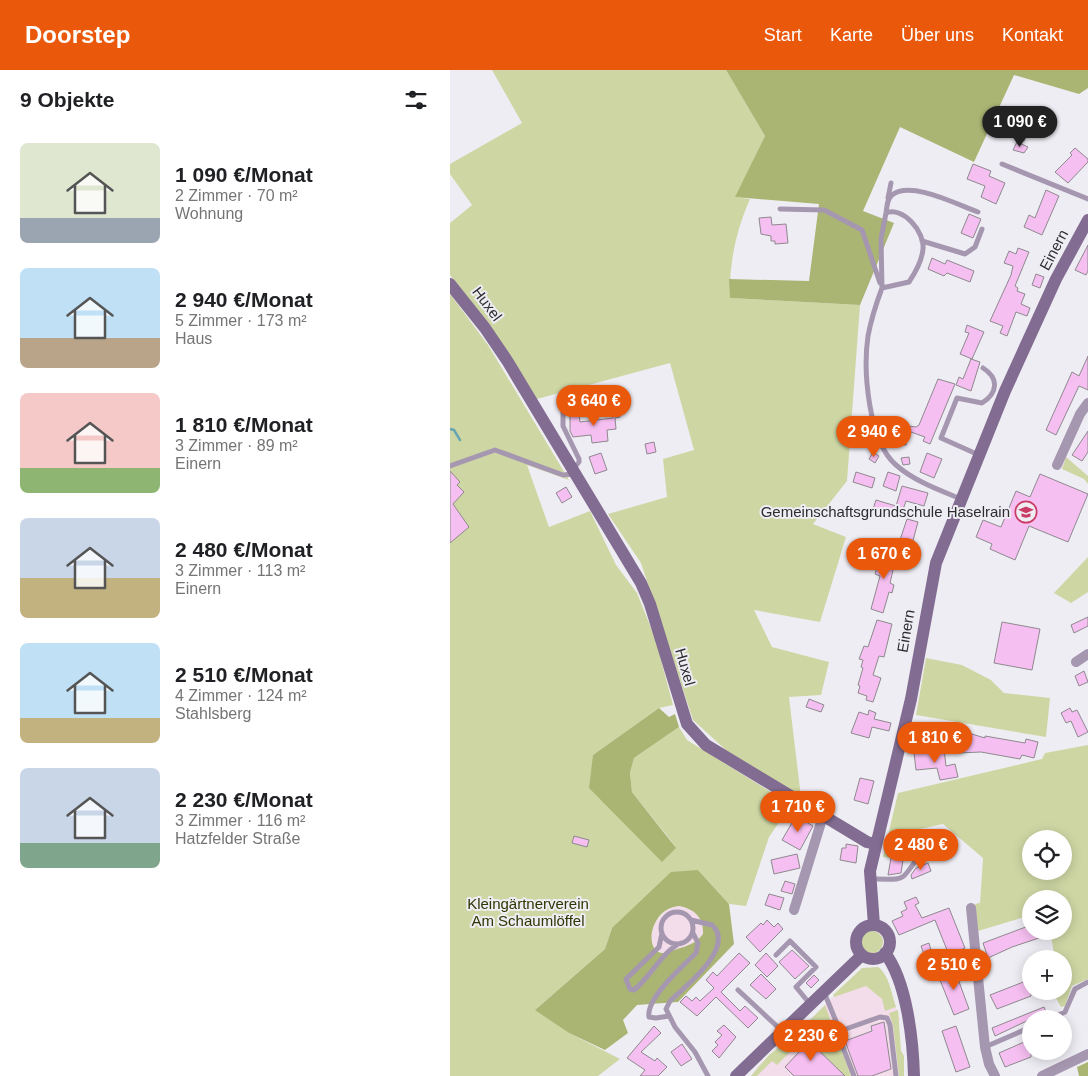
<!DOCTYPE html>
<html lang="de">
<head>
<meta charset="utf-8">
<style>
  :root { --surface:#fff; --page:#f6f6f6; --text:#202124; --muted:#757577; --accent:#ea580c }
  body { margin:0; font-family:Arial,sans-serif; background:var(--page); color:var(--text); height:100vh; display:flex; flex-direction:column; font-size:19px; white-space:nowrap }
  * { box-sizing:border-box; margin:0 }
  p { font-size:16px; color:var(--muted) }
  .icon { flex:none; width:28px; height:28px; fill:none; stroke:currentColor; stroke-width:2; stroke-linecap:round; stroke-linejoin:round }
  .map { position:relative; flex:1; overflow:hidden }
  .side { display:flex; flex-direction:column; background:var(--surface); width:450px }
  .side>* { flex:none }
  .controls { position:absolute; left:572px; top:760px; display:grid; gap:10px }
  .controls a { display:grid; place-items:center; width:50px; height:50px; border-radius:50%; background:var(--surface); box-shadow:0 2px 12px #0003; font-size:25px }
  .price { position:absolute; translate:-50% -42px; padding:0 11px; border-radius:18px; background:var(--accent); color:#fff; font-size:16px; line-height:32px; filter:drop-shadow(0 1px 2px #0008) }
  .price::after { content:''; position:absolute; left:50%; top:30px; width:15px; height:11px; margin-left:-8px; background:inherit; clip-path:polygon(0 0,100% 0,50% 100%) }
  .price.on { background:#222; color:#fff }
  ul { padding:0; list-style:none }
  li { display:flex; align-items:center; gap:15px; height:125px; padding:0 20px }
  li span { display:grid; place-items:center; flex:none; width:140px; height:100px; border-radius:8px; color:#555 }
  li>.icon { margin-inline-start:auto }
  span .icon { width:60px; height:60px; fill:#fffc; stroke-width:1 }
  li b { font-size:21px }
  h2 { display:flex; justify-content:space-between; align-items:center; height:60px; padding:0 20px; font-size:21px }
  header { display:flex; align-items:center; gap:30px; box-sizing:border-box; height:70px; padding:0 25px; background:var(--accent); color:#fff }
  header strong { font-size:24px }
  nav { display:flex; gap:28px; margin-inline-start:auto; font-size:18px }
  main { display:flex; flex:1; min-height:0 }
  .map>svg:first-child { display:block }
</style>
</head>
<body>
<header>
<strong>Doorstep</strong>
<nav><a>Start</a><a>Karte</a><a>Über uns</a><a>Kontakt</a></nav>
</header>
<main>
<section class="side">
<h2>9 Objekte<svg class="icon" aria-label="filters" viewBox="0 0 24 24"><path d="M4 7h16M4 17h16"/><circle cx="9" cy="7" r="2"/><circle cx="15" cy="17" r="2"/></svg></h2>
<ul>
<li><span style="background:linear-gradient(#dfe7d0 75%,#9aa5b1 0)"><svg class="icon" aria-label="home" viewBox="0 0 24 24"><path d="M3 11l9-7 9 7M6 9v11h12V9"/></svg></span><div><b>1 090 €/Monat</b><p>2 Zimmer · 70 m²</p><p>Wohnung</p></div></li>
<li><span style="background:linear-gradient(#bfe0f5 70%,#b9a48a 0)"><svg class="icon" aria-label="home" viewBox="0 0 24 24"><path d="M3 11l9-7 9 7M6 9v11h12V9"/></svg></span><div><b>2 940 €/Monat</b><p>5 Zimmer · 173 m²</p><p>Haus</p></div></li>
<li><span style="background:linear-gradient(#f6c9c9 75%,#8fb573 0)"><svg class="icon" aria-label="home" viewBox="0 0 24 24"><path d="M3 11l9-7 9 7M6 9v11h12V9"/></svg></span><div><b>1 810 €/Monat</b><p>3 Zimmer · 89 m²</p><p>Einern</p></div></li>
<li><span style="background:linear-gradient(#c9d6e8 60%,#c2b280 0)"><svg class="icon" aria-label="home" viewBox="0 0 24 24"><path d="M3 11l9-7 9 7M6 9v11h12V9"/></svg></span><div><b>2 480 €/Monat</b><p>3 Zimmer · 113 m²</p><p>Einern</p></div></li>
<li><span style="background:linear-gradient(#bfe0f5 75%,#c2b280 0)"><svg class="icon" aria-label="home" viewBox="0 0 24 24"><path d="M3 11l9-7 9 7M6 9v11h12V9"/></svg></span><div><b>2 510 €/Monat</b><p>4 Zimmer · 124 m²</p><p>Stahlsberg</p></div></li>
<li><span style="background:linear-gradient(#c9d6e8 75%,#7fa58c 0)"><svg class="icon" aria-label="home" viewBox="0 0 24 24"><path d="M3 11l9-7 9 7M6 9v11h12V9"/></svg></span><div><b>2 230 €/Monat</b><p>3 Zimmer · 116 m²</p><p>Hatzfelder Straße</p></div></li>
</ul>
</section>
<div class="map">
<svg width="638" height="1006" viewBox="0 0 638 1006">
  <rect width="100%" height="100%" fill="#efedf4"/>
  <path fill="#f4ddea" d="M 229,836 L 241,840 L 248,845 L 254,855 L 253,864 L 239,876 L 215,883 L 210,882 L 205,879 L 201,869 L 204,854 L 217,839 Z
    M 428,897 L 432,900 L 437,910 L 450,949 L 448,954 L 451,981 L 454,986 L 454,1006 L 301,1006 L 309,995 L 347,963 L 411,899 Z"/>
  <path fill="#ced7a4" fill-rule="evenodd" d="M 42,0 L 276,0 L 315,66 L 286,127 L 300,129 C 286,161 279,193 280,228 L 410,235 L 397,411 L 363,454 L 396,467 L 370,552 L 304,540 L 322,577 L 379,592 L 371,625 L 339,627 L 351,727 L 277,681 L 243,650 L 191,493 L 158,444 L 217,427 L 213,389 L 244,380 L 220,293 L 87,329 L 61,286 L 0,205 L 0,153 L 22,135 L 0,104 L 0,94 L 72,53 Z
    M 0,224 L 38,275 L 119,410 L 77,395 L 99,457 L 140,441 L 166,495 L 187,523 L 205,568 L 223,635 L 209,638 L 143,685 L 226,777 L 182,722 L 180,703 L 184,688 L 229,657 L 237,670 L 334,730 L 336,742 L 319,767 L 296,836 L 279,834 L 248,800 L 162,858 L 155,879 L 86,939 L 119,963 L 170,989 L 148,1006 L 0,1006 Z
    M 616,387 L 638,406 L 638,414 L 634,409 L 612,399 Z
    M 638,487 L 638,522 L 621,533 L 604,523 Z
    M 476,588 L 512,595 L 541,610 L 554,623 L 600,628 L 596,667 L 466,645 Z
    M 638,675 L 638,909 L 622,916 L 615,936 L 611,937 L 606,928 L 609,921 L 614,921 L 614,889 L 605,889 L 600,861 L 614,861 L 614,829 L 581,829 L 581,845 L 528,861 L 525,834 L 530,833 L 533,788 L 493,754 L 456,762 L 458,769 L 443,773 L 441,788 L 433,787 L 448,723 L 592,689 L 595,683 ZM 581,769 L 614,769 L 614,801 L 581,801 Z
    M411 872a11 11 0 1 1 22 0a11 11 0 1 1-22 0Z
    M 428,897 C 439,904 442,925 446,937 L 435,941 L 432,929 L 416,916 L 384,927 L 383,925 L 412,898 Z
    M 375,935 L 401,1006 L 395,1006 L 355,967 L 327,995 L 322,991 L 307,1006 L 301,1006 L 319,985 L 347,963 Z
    M 448,940 L 451,981 L 454,986 L 454,1006 L 449,1006 L 443,955 L 439,943 Z"/>
  <path fill="#aab573" fill-rule="evenodd" d="M 276,0 L 638,0 L 638,18 L 629,24 L 564,5 L 524,92 L 450,57 L 413,141 L 444,153 L 410,235 L 280,228 L 279,209 L 359,211 L 369,134 L 285,127 L 315,66 Z
    M 209,638 L 219,647 L 225,644 L 229,657 L 184,688 L 180,703 L 182,722 L 226,778 L 212,792 L 139,718 L 143,685 Z
    M 248,800 L 279,834 L 284,874 L 228,932 L 187,935 L 173,950 L 178,963 L 155,980 L 119,963 L 85,940 L 155,879 L 162,858 L 221,802 ZM 229,836 C 245,839 254,848 253,864 C 246,873 238,876 227,879 C 223,880 219,882 216,883 C 192,886 199,838 229,836 Z
    M 638,992 L 638,1006 L 629,1006 L 627,997 Z"/>
  <g fill="none" stroke-linecap="round" stroke-linejoin="round">
    <path stroke="#66a5b1" stroke-width="2.5" d="M 0,359 L 4,360 L 10,370"/>
  </g>
  <path fill="#f6bff1" stroke="#8e898e" d="M 573,44 L 584,49 L 574,71 L 564,66 Z
    M 567,72 L 578,77 L 574,83 L 563,80 Z
    M 625,78 L 638,89 L 638,92 L 618,113 L 605,102 L 622,85 L 620,83 Z
    M 523,94 L 541,101 L 539,106 L 555,113 L 546,134 L 531,127 L 535,116 L 517,109 Z
    M 596,120 L 609,126 L 592,165 L 574,157 L 579,145 L 585,148 Z
    M 519,144 L 531,149 L 523,168 L 511,163 Z
    M 321,147 L 322,155 L 336,154 L 338,173 L 325,174 L 325,171 L 321,171 L 321,166 L 311,164 L 309,148 Z
    M 638,175 L 638,201 L 636,205 L 625,200 Z
    M 568,178 L 579,182 L 565,216 L 568,218 L 567,221 L 575,224 L 571,234 L 580,238 L 577,246 L 566,242 L 557,266 L 550,263 L 553,256 L 540,251 L 561,205 L 563,196 L 554,193 L 559,181 L 566,184 Z
    M 482,188 L 495,194 L 497,190 L 524,201 L 520,212 L 497,203 L 494,206 L 478,199 Z
    M 586,204 L 594,207 L 590,218 L 582,215 Z
    M 517,255 L 534,262 L 522,289 L 510,284 L 519,263 L 515,262 Z
    M 638,286 L 638,320 L 629,316 L 606,365 L 596,360 L 622,302 L 629,306 Z
    M 521,289 L 530,292 L 521,321 L 506,315 L 509,307 L 513,309 Z
    M 488,309 L 505,314 L 480,374 L 473,371 L 475,367 L 458,361 L 456,375 L 444,374 L 445,368 L 438,367 L 439,358 L 444,359 L 445,354 L 466,357 L 469,355 Z
    M 169,336 L 170,347 L 165,348 L 166,359 L 157,360 L 158,371 L 142,373 L 141,365 L 123,367 L 120,361 L 120,345 L 129,344 L 130,352 L 163,348 L 162,337 Z
    M 638,361 L 638,382 L 632,391 L 622,385 Z
    M 204,372 L 206,382 L 197,384 L 195,374 Z
    M 423,382 L 429,386 L 425,393 L 419,389 Z
    M 151,383 L 157,400 L 145,404 L 139,387 Z
    M 477,383 L 492,389 L 484,408 L 470,402 Z
    M 459,387 L 460,394 L 453,395 L 451,388 Z
    M 0,401 L 10,412 L 7,415 L 14,422 L 3,434 L 19,457 L 0,473 Z
    M 406,402 L 425,408 L 422,418 L 403,412 Z
    M 438,402 L 450,406 L 446,421 L 433,416 Z
    M 590,404 L 638,424 L 618,472 L 579,456 L 565,490 L 540,479 L 542,474 L 526,467 L 533,450 L 551,457 L 566,421 L 580,427 Z
    M 452,416 L 478,423 L 474,436 L 456,431 L 450,448 L 423,439 L 426,430 L 446,436 Z
    M 116,417 L 122,427 L 112,433 L 106,423 Z
    M 457,449 L 468,452 L 462,474 L 450,470 Z
    M 433,478 L 447,483 L 440,513 L 444,515 L 442,523 L 439,522 L 433,543 L 421,539 L 430,506 L 425,504 Z
    M 638,547 L 638,556 L 624,563 L 621,555 Z
    M 427,550 L 442,554 L 434,587 L 429,586 L 423,605 L 431,608 L 423,632 L 416,630 L 417,626 L 408,623 L 410,616 L 408,615 L 413,598 L 411,597 L 413,590 L 409,589 L 414,576 L 418,577 Z
    M 552,552 L 590,559 L 582,600 L 544,593 Z
    M 634,601 L 638,612 L 629,616 L 625,606 Z
    M 359,629 L 374,635 L 371,642 L 356,637 Z
    M 620,638 L 622,642 L 627,640 L 638,662 L 628,667 L 621,651 L 616,653 L 611,643 Z
    M 419,640 L 426,643 L 424,649 L 441,653 L 439,661 L 422,657 L 419,668 L 401,663 L 409,642 L 418,645 Z
    M 514,660 L 515,662 L 535,668 L 535,666 L 575,673 L 576,669 L 588,672 L 584,688 L 572,685 L 570,689 L 531,682 L 508,683 L 506,661 Z
    M 494,679 L 496,696 L 505,694 L 508,707 L 490,710 L 487,698 L 466,700 L 464,683 Z
    M 410,708 L 424,711 L 418,734 L 404,730 Z
    M 346,746 L 363,756 L 350,780 L 332,770 Z
    M 493,763 L 496,776 L 479,780 L 476,767 Z
    M 124,766 L 139,770 L 137,777 L 122,773 Z
    M 396,774 L 408,776 L 406,793 L 390,790 L 392,778 L 396,778 Z
    M 347,784 L 350,798 L 324,804 L 321,790 Z
    M 441,788 L 453,790 L 451,803 L 438,805 Z
    M 478,793 L 481,801 L 462,809 L 461,805 L 466,798 Z
    M 335,811 L 345,814 L 342,824 L 331,821 Z
    M 319,824 L 334,828 L 330,840 L 315,835 Z
    M 466,827 L 469,833 L 465,835 L 472,848 L 499,838 L 515,878 L 499,885 L 485,850 L 449,865 L 442,851 L 453,846 L 451,842 L 457,839 L 454,832 Z
    M 317,850 L 324,857 L 328,853 L 333,859 L 310,882 L 296,867 L 311,853 L 313,855 Z
    M 581,855 L 581,861 L 607,862 L 562,877 L 538,888 L 533,873 Z
    M 479,873 L 482,884 L 475,887 L 471,876 Z
    M 342,880 L 359,896 L 345,909 L 329,892 Z
    M 289,883 L 300,893 L 271,922 L 290,941 L 295,936 L 308,948 L 298,958 L 266,927 L 247,946 L 230,932 L 236,926 L 242,931 L 246,927 L 250,931 L 264,918 L 256,910 L 263,902 L 267,906 Z
    M 316,883 L 328,896 L 317,907 L 305,895 Z
    M 504,898 L 519,939 L 504,945 L 488,905 Z
    M 311,904 L 326,919 L 316,929 L 300,915 Z
    M 364,905 L 369,910 L 361,918 L 356,913 Z
    M 581,909 L 581,926 L 547,939 L 540,925 Z
    M 594,937 L 597,944 L 581,949 L 545,966 L 542,958 Z
    M 434,952 L 441,999 L 422,1006 L 408,1006 L 395,971 L 422,961 L 421,956 Z
    M 274,955 L 286,967 L 269,988 L 262,981 L 268,975 L 265,972 L 272,965 L 267,961 Z
    M 204,956 L 211,963 L 191,982 L 205,991 L 207,988 L 217,997 L 208,1006 L 190,1006 L 195,1000 L 177,988 Z
    M 506,956 L 520,997 L 506,1002 L 492,961 Z
    M 355,967 L 395,1006 L 344,1006 L 335,997 L 350,981 L 346,976 Z
    M 581,969 L 581,987 L 555,997 L 549,983 Z
    M 232,974 L 242,989 L 231,996 L 221,982 Z"/>
  <g fill="none" stroke-linecap="round" stroke-linejoin="round">
    <path stroke="#a697b0" stroke-width="5" d="M 552,94 L 638,129
      M 438,128 L 441,113
      M 330,139 L 374,140 L 412,160 L 430,213
      M 436,143 C 437,136 437,129 442,125 C 461,110 508,135 528,142
      M 472,171 L 515,184 L 525,177 L 532,159
      M 432,218 L 431,169 L 436,143 C 453,136 475,162 473,179 C 472,191 465,203 459,212 L 432,218 C 426,234 421,250 418,266 C 413,300 418,371 446,395 C 464,411 489,420 511,429
      M 529,385 L 491,368 L 507,328 L 532,333 C 548,323 549,308 533,298
      M 0,396 L 45,380 L 113,405 L 124,404
      M 124,398 L 129,392 L 129,389 L 113,356 L 113,342 L 159,329
      M 421,809 C 453,808 449,816 468,787
      M211 858a16 16 0 1 1 32 0a16 16 0 1 1-32 0Z
      M 241,850 L 262,855 C 286,877 236,916 220,931 L 216,939 L 225,957 L 245,982 L 258,1006
      M 212,863 L 209,877 L 176,909 L 180,919 L 184,920 C 200,908 213,880 231,873
      M 326,885 L 340,871 L 366,897 L 346,917 L 360,934
      M 288,920 L 331,960
      M 374,922 L 390,961 L 430,947 L 437,948 L 440,955 L 446,1006
      M 219,946 L 206,948 L 199,947 C 196,928 233,896 246,883 L 248,873 L 243,863
      M 600,949 L 615,942 L 625,919 L 638,912
      M 390,961 L 389,967 L 404,1006
      M 535,977 L 581,957"/>
    <path stroke="#a697b0" stroke-width="10" d="M 607,395 L 630,344 L 638,333
      M 626,592 L 638,584
      M 521,838 L 535,977 L 539,994 L 545,1006
      M 344,840 L 373,746
      M 592,1006 L 638,984"/>
    <path stroke="#826c91" stroke-width="12" d="M 0,214 L 35,258 L 58,292 L 191,513 L 200,534 L 237,654 L 256,675 L 417,772 L 425,774
      M 424,855 L 420,801 L 461,629 L 486,493 L 555,321 L 606,209 L 638,150
      M406 872a17 17 0 1 1 34 0a17 17 0 1 1-34 0Z
      M 435,883 C 457,912 463,970 464,1006
      M 286,1006 L 412,885"/>
  </g>
  <defs>
    <g id="school-ring" transform="scale(1.125)"><circle r="9.5" fill="#efedf4" stroke="#c93b65" stroke-width="1.5"/><path d="M0-5L7-2L0 1L-7-2ZM-4 1L0 2.5L4 1V4Q0 6-4 4Z" fill="#c93b65"/></g>
  </defs>
  <g fill-rule="evenodd">
    <use href="#school-ring" x="576" y="442"/>
  </g>
  <g text-anchor="middle" stroke-width="4" stroke-linejoin="round" paint-order="stroke">
    <g font-size="15" fill="#2d2c2f" stroke="#efedf4">
      <text transform="translate(604 180) rotate(-62)" y="5">Einern</text>
      <text transform="translate(37 234) rotate(53)" y="5">Huxel</text>
      <text transform="translate(456 561) rotate(-80)" y="5">Einern</text>
      <text transform="translate(235 597) rotate(74)" y="5">Huxel</text>
    </g>
    <g font-size="15" fill="#2d2c2f" stroke="#efedf4" text-anchor="end">
      <text x="560" y="447">Gemeinschaftsgrundschule Haselrain</text>
    </g>
    <g font-size="15" fill="#303601" stroke="#efedf4">
      <text x="78" y="839">Kleingärtnerverein<tspan x="78" dy="17">Am Schaumlöffel</tspan></text>
    </g>
  </g>
</svg>
<div class="controls">
<a><svg class="icon" aria-label="locate" viewBox="0 0 24 24"><circle cx="12" cy="12" r="6"/><path d="M12 2v4M12 18v4M2 12h4M18 12h4"/></svg></a>
<a><svg class="icon" aria-label="layers" viewBox="0 0 24 24"><path d="M12 4l9 5-9 5-9-5zM3 14l9 5 9-5"/></svg></a>
<a>+</a>
<a>−</a>
</div>
<b class="price on" style="left:570px;top:78px">1 090 €</b>
<b class="price" style="left:144px;top:357px">3 640 €</b>
<b class="price" style="left:424px;top:388px">2 940 €</b>
<b class="price" style="left:434px;top:510px">1 670 €</b>
<b class="price" style="left:485px;top:694px">1 810 €</b>
<b class="price" style="left:348px;top:763px">1 710 €</b>
<b class="price" style="left:471px;top:801px">2 480 €</b>
<b class="price" style="left:504px;top:921px">2 510 €</b>
<b class="price" style="left:361px;top:992px">2 230 €</b>
</div>
</main>
</body>
</html>
